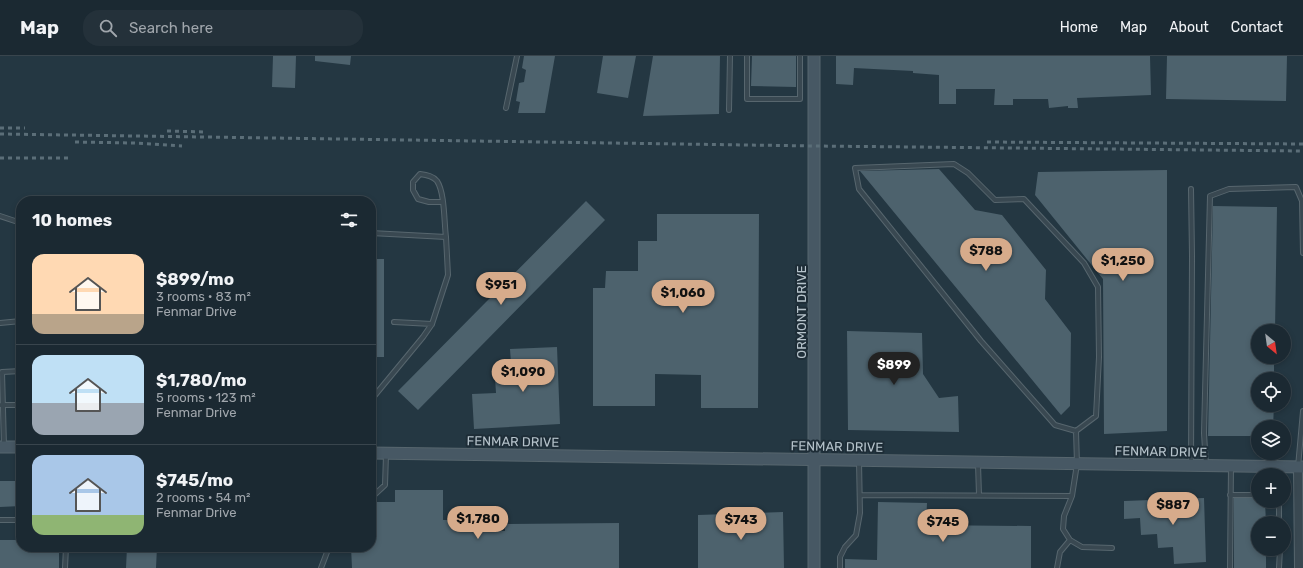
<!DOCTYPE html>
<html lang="en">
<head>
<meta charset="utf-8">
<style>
  :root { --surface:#1b2932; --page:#24313a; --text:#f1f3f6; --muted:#a0a6ac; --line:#39454d; --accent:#d6ab8b }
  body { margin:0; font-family:Rubik,sans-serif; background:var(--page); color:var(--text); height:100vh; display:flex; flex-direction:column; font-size:15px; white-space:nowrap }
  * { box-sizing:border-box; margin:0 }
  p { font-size:13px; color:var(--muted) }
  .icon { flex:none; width:22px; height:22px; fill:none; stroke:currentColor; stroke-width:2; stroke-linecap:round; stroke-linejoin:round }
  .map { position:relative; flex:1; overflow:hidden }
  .side { position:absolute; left:16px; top:140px; width:360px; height:356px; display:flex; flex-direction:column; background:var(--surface); border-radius:16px; box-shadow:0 2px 6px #0003,0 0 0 1px var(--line) }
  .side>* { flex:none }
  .needle { width:26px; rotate:151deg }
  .tools { position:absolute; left:1251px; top:268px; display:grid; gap:8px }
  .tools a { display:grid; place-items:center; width:40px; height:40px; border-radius:50%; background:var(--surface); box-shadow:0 2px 6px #0003,0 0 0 1px var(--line); font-size:20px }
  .price { position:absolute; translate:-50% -34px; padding:0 9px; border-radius:14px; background:var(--accent); color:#111; font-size:13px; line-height:26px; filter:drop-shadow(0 1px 2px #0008) }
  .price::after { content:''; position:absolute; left:50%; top:24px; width:12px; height:9px; margin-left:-6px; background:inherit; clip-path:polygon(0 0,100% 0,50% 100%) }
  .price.active { background:#222; color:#fff }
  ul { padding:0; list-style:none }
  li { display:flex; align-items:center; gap:12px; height:100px; padding:0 16px }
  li+li { border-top:1px solid var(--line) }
  li span { display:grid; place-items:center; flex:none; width:112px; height:80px; border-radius:12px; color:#555 }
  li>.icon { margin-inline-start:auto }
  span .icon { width:48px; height:48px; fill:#fffc; stroke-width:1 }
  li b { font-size:17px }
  h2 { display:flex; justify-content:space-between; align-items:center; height:48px; padding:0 16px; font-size:17px }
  header { display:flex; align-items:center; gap:24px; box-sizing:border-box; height:56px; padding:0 20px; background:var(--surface); border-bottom:1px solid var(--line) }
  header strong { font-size:19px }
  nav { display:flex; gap:22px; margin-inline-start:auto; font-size:14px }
  .search { width:280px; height:36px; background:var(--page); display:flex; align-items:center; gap:10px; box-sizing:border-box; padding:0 14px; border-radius:16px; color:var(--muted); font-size:15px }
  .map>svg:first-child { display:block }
</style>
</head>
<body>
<header>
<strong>Map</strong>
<div class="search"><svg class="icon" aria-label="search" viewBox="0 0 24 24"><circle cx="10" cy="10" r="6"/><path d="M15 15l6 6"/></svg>Search here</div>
<nav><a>Home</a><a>Map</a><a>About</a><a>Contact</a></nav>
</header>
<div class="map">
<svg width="1303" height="512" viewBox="0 0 1303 512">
  <rect width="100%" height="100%" fill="#243742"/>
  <path fill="#4d626d" d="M 273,0 L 296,0 L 295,32 L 272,31 Z
    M 315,0 L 351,0 L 350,9 L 315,5 Z
    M 524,0 L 555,0 L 545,57 L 518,57 L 520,46 L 516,45 L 519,27 L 524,26 L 526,14 L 522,12 Z
    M 603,0 L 636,0 L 628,42 L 597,37 Z
    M 653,0 L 720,0 L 719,58 L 643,60 Z
    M 752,0 L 796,0 L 796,31 L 751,30 Z
    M 836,0 L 1150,0 L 1151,39 L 1077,42 L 1078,52 L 1068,52 L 1068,50 L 1049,52 L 1048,43 L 1013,43 L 1013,49 L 994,49 L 995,33 L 956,33 L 956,48 L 939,48 L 939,19 L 913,17 L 913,15 L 854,12 L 853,29 L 836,28 Z
    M 1167,0 L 1287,0 L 1286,45 L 1166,43 Z
    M 939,113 L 975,154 L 1002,159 L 1046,214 L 1045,243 L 1071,277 L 1070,350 L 1061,359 L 860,115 Z
    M 1167,114 L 1167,375 L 1104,378 L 1103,223 L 1035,139 L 1038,116 Z
    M 586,145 L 605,164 L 418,354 L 398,335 Z
    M 1213,150 L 1277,151 L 1275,275 L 1258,275 L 1258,301 L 1274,301 L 1274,323 L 1258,323 L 1258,349 L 1274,349 L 1273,371 L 1258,371 L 1258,380 L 1208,380 Z
    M 657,158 L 759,158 L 758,352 L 701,352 L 701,319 L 655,318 L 655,350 L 593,350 L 593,232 L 605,232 L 606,215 L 638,215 L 638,185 L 657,185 Z
    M 371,203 L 384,203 L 384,301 L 371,301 Z
    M 847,275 L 922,277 L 923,318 L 939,342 L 958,340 L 959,376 L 848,374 Z
    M 557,291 L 560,368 L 474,373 L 472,338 L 496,337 L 495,322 L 512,321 L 510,293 Z
    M 0,425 L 21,425 L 21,450 L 0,451 Z
    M 395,434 L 443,434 L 443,464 L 485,464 L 485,475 L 505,475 L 505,468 L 619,467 L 619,512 L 352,512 L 351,491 L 371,491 L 371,471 L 373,471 L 373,446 L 395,446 Z
    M 1204,442 L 1206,506 L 1174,508 L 1173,491 L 1158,492 L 1157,478 L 1141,479 L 1140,462 L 1124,463 L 1124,445 Z
    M 1234,442 L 1258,442 L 1258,445 L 1265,445 L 1266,467 L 1258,467 L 1258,493 L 1266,493 L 1266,512 L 1234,512 Z
    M 878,446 L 927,447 L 926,469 L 1031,470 L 1031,512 L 845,512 L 845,503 L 877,504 Z
    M 783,456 L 784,512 L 698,512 L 698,459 Z
    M 0,484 L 21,484 L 21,491 L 59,491 L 59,512 L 0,512 Z
    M 127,491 L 157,491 L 156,512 L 126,512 Z"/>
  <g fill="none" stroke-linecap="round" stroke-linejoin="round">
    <g stroke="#57666e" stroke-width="6">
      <path id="lane" d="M 747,0 L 747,43 L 800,43 L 800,0
        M 506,52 L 517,0
        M 729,54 L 730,0
        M 442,146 L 429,146 L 418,143 L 413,134 L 413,126 L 420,118 C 427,119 433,120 437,125 C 445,137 444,167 446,181
        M 0,160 L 21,167
        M 371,177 L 446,181 L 448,219 L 432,268 L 423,281 L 371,344
        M 394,266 L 432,268
        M 0,267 L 21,265
        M 1,349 L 21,349
        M 4,390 L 2,316 L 21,315
        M 1191,407 L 1192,200 L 1191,133
        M 978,408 L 979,439
        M 1206,410 L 1204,377 L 1210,140 L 1229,133 L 1296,131 L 1302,145 L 1303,197
        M 1298,411 L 1303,355
        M 860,439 L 1072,440 L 1077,408 L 1076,375 L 1096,360 L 1099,301 L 1098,231 L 1084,207 L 1024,143 L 995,144 L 968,117 L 954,108 L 855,112 L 859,133 L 981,285 L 1055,369 L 1076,375
        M 1230,439 L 1258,439
        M 1072,440 L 1064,460 L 1063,473 L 1070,484 L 1082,491 L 1112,492
        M 371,442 L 385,429 L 386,399
        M 1278,445 L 1279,450 L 1279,467
        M 0,464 L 21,464
        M 65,512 L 66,491
        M 321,512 L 329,491
        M 840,512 L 840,501 L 845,491 L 856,479 L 860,457 L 859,405
        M 1057,512 L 1060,496 L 1070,484
        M 1230,512 L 1231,410
        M 1279,512 L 1280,493"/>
    </g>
    <g stroke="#57666e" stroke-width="10">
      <path id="street" d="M 1298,411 L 1299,512"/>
    </g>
    <g stroke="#57666e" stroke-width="13">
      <path id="secondary" d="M 814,0 L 814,512
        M 0,391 L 21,391
        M 371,397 L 1303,411"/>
    </g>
    <use href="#lane" stroke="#394851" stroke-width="4"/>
    <use href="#street" stroke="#394851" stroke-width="8"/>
    <use href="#secondary" stroke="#475864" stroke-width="11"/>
    <path stroke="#5b6e78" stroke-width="3" stroke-dasharray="4 4" stroke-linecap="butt" d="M 0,72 L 25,72
      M 167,75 L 207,76
      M 0,78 L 815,90 L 1303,95
      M 75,86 L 134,87 L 182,90
      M 987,86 L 1303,88
      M 0,102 L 70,102"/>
  </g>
  <g text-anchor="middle" stroke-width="4" stroke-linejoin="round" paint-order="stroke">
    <g font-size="13" fill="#b6c3cb" stroke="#1e2d37">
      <text transform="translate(801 256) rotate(-90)" y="5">ORMONT DRIVE</text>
      <text transform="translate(513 385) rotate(1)" y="5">FENMAR DRIVE</text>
      <text transform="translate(837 390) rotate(1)" y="5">FENMAR DRIVE</text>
      <text transform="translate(1161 395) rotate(1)" y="5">FENMAR DRIVE</text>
    </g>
  </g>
</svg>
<div class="tools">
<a><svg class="needle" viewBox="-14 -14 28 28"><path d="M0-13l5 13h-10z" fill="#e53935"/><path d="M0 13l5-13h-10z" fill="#a0a6ac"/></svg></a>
<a><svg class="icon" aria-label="locate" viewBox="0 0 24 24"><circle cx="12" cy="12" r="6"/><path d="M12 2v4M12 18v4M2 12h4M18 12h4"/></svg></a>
<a><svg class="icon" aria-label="layers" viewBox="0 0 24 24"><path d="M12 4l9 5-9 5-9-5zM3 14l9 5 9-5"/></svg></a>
<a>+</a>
<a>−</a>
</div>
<b class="price" style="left:986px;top:216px">$788</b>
<b class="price" style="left:1123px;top:226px">$1,250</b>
<b class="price" style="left:501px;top:250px">$951</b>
<b class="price" style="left:683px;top:258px">$1,060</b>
<b class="price active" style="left:894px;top:330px">$899</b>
<b class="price" style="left:523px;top:337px">$1,090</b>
<b class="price" style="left:1173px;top:470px">$887</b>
<b class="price" style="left:478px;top:484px">$1,780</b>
<b class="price" style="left:741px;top:485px">$743</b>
<b class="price" style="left:943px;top:487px">$745</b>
<section class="side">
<h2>10 homes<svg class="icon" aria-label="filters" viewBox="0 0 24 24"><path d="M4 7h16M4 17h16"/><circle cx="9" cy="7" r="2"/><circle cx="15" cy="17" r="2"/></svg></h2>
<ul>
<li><span style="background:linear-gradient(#ffd9b3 75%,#b9a48a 0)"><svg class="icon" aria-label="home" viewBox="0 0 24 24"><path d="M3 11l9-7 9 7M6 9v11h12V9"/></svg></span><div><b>$899/mo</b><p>3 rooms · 83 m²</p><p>Fenmar Drive</p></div></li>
<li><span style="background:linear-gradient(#bfe0f5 60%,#9aa5b1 0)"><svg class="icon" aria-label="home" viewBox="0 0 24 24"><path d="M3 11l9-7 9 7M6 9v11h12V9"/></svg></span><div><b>$1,780/mo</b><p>5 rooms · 123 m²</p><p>Fenmar Drive</p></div></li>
<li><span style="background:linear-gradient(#a9c7e8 75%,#8fb573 0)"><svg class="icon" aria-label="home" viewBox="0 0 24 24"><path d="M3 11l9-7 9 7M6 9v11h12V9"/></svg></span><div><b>$745/mo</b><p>2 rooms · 54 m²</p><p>Fenmar Drive</p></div></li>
</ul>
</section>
</div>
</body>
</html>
